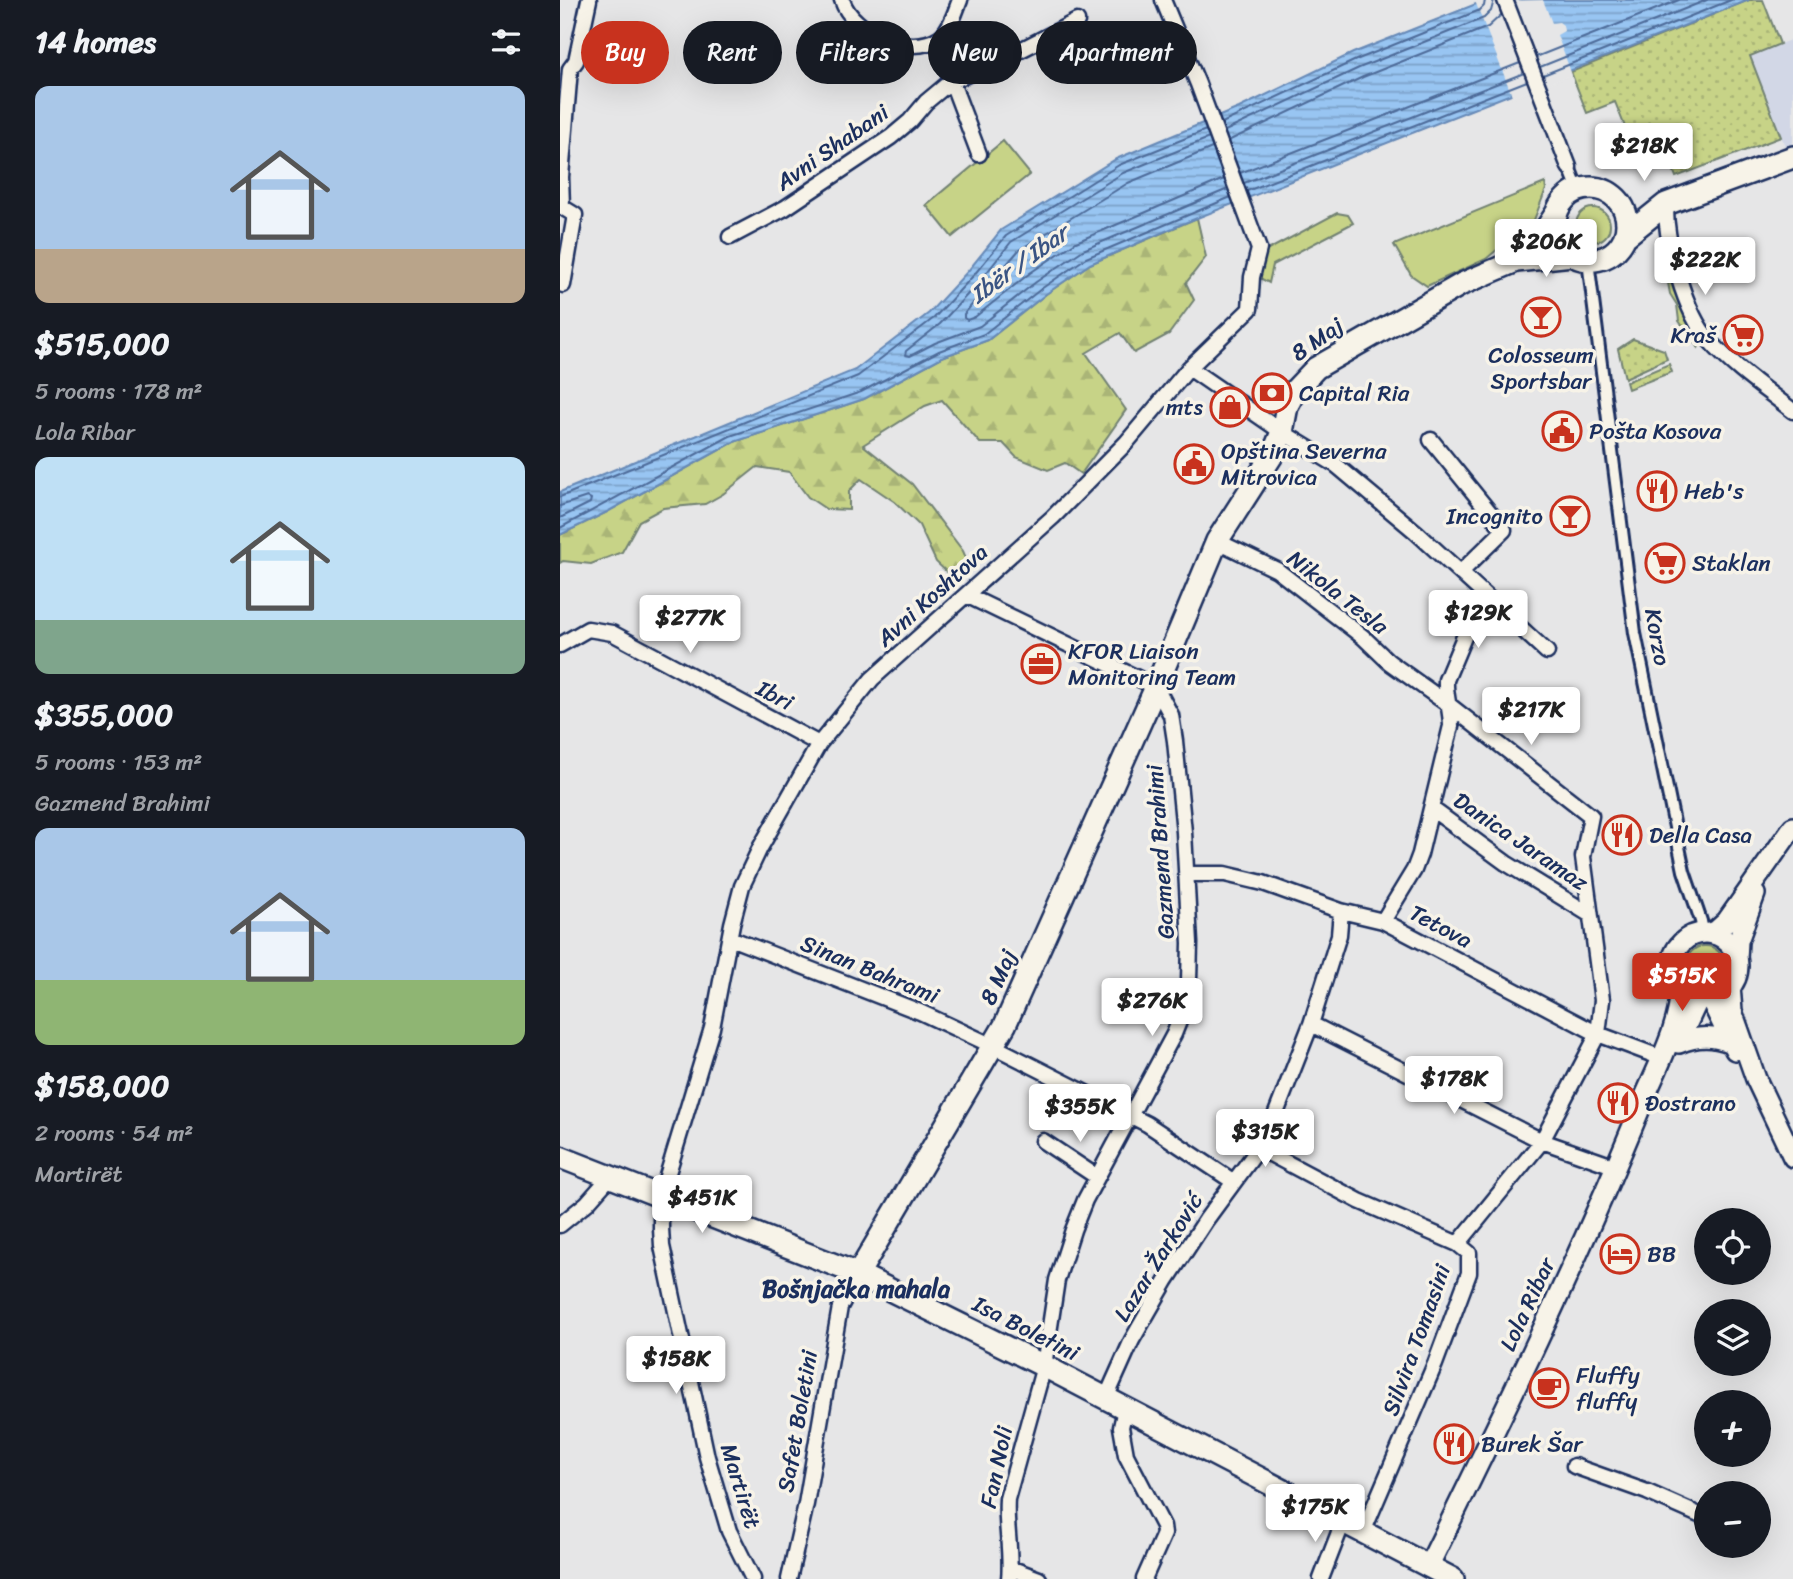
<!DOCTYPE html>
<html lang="en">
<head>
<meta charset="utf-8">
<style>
  :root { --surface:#171b24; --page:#20242c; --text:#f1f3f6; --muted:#9ea1a6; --accent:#c8321e }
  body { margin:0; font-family:Sriracha,sans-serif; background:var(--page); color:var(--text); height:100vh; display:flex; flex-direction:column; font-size:26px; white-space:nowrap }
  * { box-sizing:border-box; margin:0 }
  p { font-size:23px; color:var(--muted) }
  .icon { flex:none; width:38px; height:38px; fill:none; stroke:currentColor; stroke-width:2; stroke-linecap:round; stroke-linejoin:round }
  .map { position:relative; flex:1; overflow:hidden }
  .side { display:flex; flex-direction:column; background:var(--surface); width:560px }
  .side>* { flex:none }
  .top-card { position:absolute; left:21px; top:21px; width:665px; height:63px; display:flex; gap:14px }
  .controls { position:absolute; left:1134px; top:1208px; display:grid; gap:14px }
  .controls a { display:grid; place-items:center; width:77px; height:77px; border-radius:50%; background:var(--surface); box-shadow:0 7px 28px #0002; font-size:35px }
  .price { position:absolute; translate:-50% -60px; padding:0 16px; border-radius:7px; background:#fff; color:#222; font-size:23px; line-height:46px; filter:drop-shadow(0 2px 4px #0008) }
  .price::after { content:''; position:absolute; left:50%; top:42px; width:21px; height:16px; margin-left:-10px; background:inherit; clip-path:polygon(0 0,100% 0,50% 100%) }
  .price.active { background:var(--accent); color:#fff }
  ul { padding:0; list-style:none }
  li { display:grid; align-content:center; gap:14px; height:371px; padding:0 35px }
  li span { display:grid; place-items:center; height:217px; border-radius:14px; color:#555 }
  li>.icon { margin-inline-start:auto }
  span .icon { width:126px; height:126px; fill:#fffc; stroke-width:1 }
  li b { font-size:30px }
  h2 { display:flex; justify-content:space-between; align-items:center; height:84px; padding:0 35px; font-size:30px }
  .pill { padding:0 24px; border-radius:32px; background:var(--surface); box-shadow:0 7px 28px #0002; font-size:24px; line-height:63px }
  .pill.active { background:var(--accent); color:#fff }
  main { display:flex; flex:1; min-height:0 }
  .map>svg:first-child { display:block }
</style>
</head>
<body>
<main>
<section class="side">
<h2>14 homes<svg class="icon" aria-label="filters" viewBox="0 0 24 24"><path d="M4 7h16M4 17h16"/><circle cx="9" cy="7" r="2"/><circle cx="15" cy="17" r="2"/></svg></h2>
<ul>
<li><span style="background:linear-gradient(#a9c7e8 75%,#b9a48a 0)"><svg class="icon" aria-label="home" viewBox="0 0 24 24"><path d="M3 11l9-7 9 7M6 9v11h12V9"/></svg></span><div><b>$515,000</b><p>5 rooms · 178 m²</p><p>Lola Ribar</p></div></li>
<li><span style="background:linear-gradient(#bfe0f5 75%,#7fa58c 0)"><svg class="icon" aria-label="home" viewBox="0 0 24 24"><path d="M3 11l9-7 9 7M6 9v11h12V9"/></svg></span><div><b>$355,000</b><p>5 rooms · 153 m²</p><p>Gazmend Brahimi</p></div></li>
<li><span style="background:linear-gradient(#a9c7e8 70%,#8fb573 0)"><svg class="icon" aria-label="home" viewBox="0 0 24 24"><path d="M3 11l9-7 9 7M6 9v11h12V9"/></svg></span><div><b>$158,000</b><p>2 rooms · 54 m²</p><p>Martirët</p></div></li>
</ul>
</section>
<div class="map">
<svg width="1233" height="1579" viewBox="0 0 1233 1579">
  <defs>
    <pattern id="forest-firs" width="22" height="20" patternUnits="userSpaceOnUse" patternTransform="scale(1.75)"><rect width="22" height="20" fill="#c7d387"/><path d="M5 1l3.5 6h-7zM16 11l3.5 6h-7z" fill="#aab577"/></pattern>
    <pattern id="park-dots" width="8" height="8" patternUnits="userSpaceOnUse" patternTransform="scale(1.75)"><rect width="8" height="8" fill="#c7d387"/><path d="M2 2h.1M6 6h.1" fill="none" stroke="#aab577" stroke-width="1.8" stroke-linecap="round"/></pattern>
    <pattern id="water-rules" width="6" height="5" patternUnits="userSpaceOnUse" patternTransform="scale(1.75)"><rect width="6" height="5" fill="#98c5f2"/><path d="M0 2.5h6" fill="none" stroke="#7ba0c7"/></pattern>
  </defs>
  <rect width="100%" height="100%" fill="#e6e6e7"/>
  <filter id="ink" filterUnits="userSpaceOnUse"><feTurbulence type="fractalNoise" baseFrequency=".0143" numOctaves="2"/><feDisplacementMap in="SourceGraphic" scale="14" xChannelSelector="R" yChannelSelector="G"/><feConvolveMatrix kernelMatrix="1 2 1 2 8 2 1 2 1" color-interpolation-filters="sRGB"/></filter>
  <g filter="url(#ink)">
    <path fill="#d2d7e6" d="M 1233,39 L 1233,143 L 1225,146 L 1190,55 Z"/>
    <path fill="#c7d387" stroke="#718172" stroke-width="2" d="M 443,141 L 470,174 L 392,237 L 366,205 Z
      M 985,183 L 986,189 L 972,225 L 957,233 L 926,259 L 867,286 L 851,275 L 834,245 Z
      M1016 225a17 17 0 1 1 34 0a17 17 0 1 1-34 0Z
      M 777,213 L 788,215 L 793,223 L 713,265 L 709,283 L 698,277 L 706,251 Z
      M1126 965a19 19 0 1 1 38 0a19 19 0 1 1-38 0Z"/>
    <path fill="url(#forest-firs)" stroke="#718172" stroke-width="2" d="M 637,218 L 646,257 L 626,283 L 634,300 L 609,334 L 574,353 L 560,333 L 526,353 L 566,410 L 521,474 L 505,463 L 488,470 L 456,457 L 443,443 L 420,443 L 382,400 L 365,406 L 303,445 L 352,484 L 403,551 L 410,567 L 391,576 L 376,562 L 359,525 L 335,502 L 301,479 L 289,491 L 289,510 L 266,509 L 248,497 L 229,472 L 197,467 L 163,494 L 145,504 L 103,508 L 79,521 L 62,552 L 31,564 L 3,561 L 0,563 L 0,535 L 47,512 L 174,442 L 304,399 L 382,357 L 428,340 L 486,294 L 530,264 Z"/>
    <path fill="url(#park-dots)" stroke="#718172" stroke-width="2" d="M 1189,0 L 1203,0 L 1220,44 L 1190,56 L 1221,137 L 1116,177 L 1099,131 L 1071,142 L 1055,102 L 1027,113 L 1011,72 Z
      M 1104,261 L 1142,343 L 1138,348 L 1119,321 L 1117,305 L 1110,294 Z
      M 1073,339 L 1104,350 L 1107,359 L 1065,378 L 1058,349 Z
      M 1109,364 L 1112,372 L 1068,389 L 1066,382 Z"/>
    <path fill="url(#water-rules)" stroke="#6689b7" stroke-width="2" d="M 926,0 L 1189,0 L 622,224 L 530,264 L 486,294 L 428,340 L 382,357 L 304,399 L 174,442 L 47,512 L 0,535 L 0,492 L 295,370 L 369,313 L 408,271 L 441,230 L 556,159 L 679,108 L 793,53 Z"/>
    <path fill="#e6e6e7" d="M 983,0 L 992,23 L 999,22 L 1003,25 L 1004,31 L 997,35 L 1012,75 L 953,98 L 915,1 Z"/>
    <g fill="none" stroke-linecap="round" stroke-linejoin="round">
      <path stroke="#4d6b99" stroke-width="2" d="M 976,57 L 1119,0
        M 980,67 L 1147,0
        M 983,75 L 1171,0
        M 662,123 L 796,60 L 920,10 L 924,6 L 925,0
        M 665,131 L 799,68 L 924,18 L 931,11 L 934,0
        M 649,138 L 563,173 L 451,242 L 420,281 L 380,324 L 346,351 L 345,355 L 350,356 L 375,343 L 420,326 L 476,282 L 523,250 L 668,189
        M 668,141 L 803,77 L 928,27 L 941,15
        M 652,148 L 568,183 L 459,250 L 404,314 L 404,318 L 407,320 L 415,317 L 470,273 L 516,242 L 664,179
        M 680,173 L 960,63
        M 684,183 L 964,73
        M 687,191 L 967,81
        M 0,497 L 298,376 L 374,318 L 413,276 L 446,236 L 559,165 L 646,130
        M 0,506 L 27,497 L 31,499 L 30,503 L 0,518
        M 0,528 L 170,436 L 301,392 L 379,351 L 424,334 L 481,289 L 526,258 L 671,197"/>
      <g stroke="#1b2f5e" stroke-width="16">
        <path id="pedestrian" d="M 1009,167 L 1018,190
          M 1028,261 L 1075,633 L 1124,871 L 1141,921 L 1143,933"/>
      </g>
      <g stroke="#1b2f5e" stroke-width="19">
        <path id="minor" d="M 282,0 C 292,32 349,58 379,38 C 390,31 395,12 400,0
          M 945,0 L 1009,167
          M 376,40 L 419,154
          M 1106,204 C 1105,240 1125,315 1150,341 C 1174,368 1205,389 1233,411
          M 170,237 L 225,208 L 331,137 L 350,121 L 366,102 L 390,82 L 445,58 L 517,21
          M 3,285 L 15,215 L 2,207 L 1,177 L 10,69 L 16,61 L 29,0
          M 629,368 L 722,432 L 776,465 L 856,532 L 987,652
          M 871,440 L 944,530 L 901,572
          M 657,541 L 717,570 L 803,637 L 829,662 L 889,705 L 1031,816 L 1023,857 L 1042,1000 L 1038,1034 L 982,1141 L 898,1244
          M 406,595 L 596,687 L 611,715 L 615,741 L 624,832 L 630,943 L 629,981 L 624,1009 L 614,1034 L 525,1200 L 513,1230 L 497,1280 L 484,1366 L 447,1499 C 445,1526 452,1552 449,1579
          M 0,645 L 28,629 L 52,633 L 259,744
          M 872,809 L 946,863 L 1029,914
          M 626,874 L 665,874 L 703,883 L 781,911 L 823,921 L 1038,1034 L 1102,1058
          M 823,921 L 854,870 L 860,854 L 891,726 C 891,710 885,696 886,680 L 922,594
          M 170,938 L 360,1012 L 433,1046 L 587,1124 L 674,1182
          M 751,1024 L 982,1141 L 1056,1167
          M 483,1141 L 537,1177
          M 699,1148 L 799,1201 L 898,1244 L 909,1253 L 909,1273 L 875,1364 L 803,1532
          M 0,1225 L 27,1203 L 50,1177
          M 546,1398 L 572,1340 L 606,1281 L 646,1220 L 699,1148 L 711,1126 L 751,1024 L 779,935 L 781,911
          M 565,1409 L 561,1427 L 566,1455 L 603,1526 L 604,1534 L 584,1579
          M 1014,1466 L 1087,1492 L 1146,1518
          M 450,1568 L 479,1579
          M 193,1579 L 169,1531 L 147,1457 L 102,1246 L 101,1228 L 101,1196 L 152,1028 L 172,924 L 182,886 L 200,848 L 259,744 L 312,679 L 493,517 L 566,443 L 629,368 L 690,309 L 692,277 L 699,249 L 638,84 L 603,0
          M 229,1579 L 246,1504 L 280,1307 L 298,1274
          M 761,1579 L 783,1522"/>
      </g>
      <g stroke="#1b2f5e" stroke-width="24">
        <path id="tertiary" d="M 1150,933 L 1156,931 L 1167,921 L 1233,827
          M1112 966a33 33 0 1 1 66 0a33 33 0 1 1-66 0Z
          M 1177,959 L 1178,941 L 1195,894
          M 1170,986 L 1172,1011 L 1196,1079 L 1233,1157
          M 1150,998 L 1175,1050
          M 1118,1043 L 1139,998
          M 1119,1043 C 1137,1036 1153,1035 1171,1043
          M 868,1567 C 943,1415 1017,1263 1081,1106 C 1093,1075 1125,1019 1119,986"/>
      </g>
      <g stroke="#1b2f5e" stroke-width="26">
        <path id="secondary" d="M995 224a36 36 0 1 1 72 0a36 36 0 1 1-72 0Z
          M 1066,236 L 1106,204 L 1233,157
          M 956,261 L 982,235 L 997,212
          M 0,1157 L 298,1274 L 484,1366 L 893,1579
          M 298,1274 L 445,1025 L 596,687 L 657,541 L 713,454 L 722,432 L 727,406 L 736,389 L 756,368 L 902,284 L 956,261 L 1012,255"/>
      </g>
      <use href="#pedestrian" stroke="#f7f3e8" stroke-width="10"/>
      <use href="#minor" stroke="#f7f3e8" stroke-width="14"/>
      <use href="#tertiary" stroke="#f7f3e8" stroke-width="19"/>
      <use href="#secondary" stroke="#f7f3e8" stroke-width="21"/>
    </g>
  </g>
  <defs>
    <g id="bar-ring" transform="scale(2.0125)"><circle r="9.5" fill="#f7f3e8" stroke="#c8321e" stroke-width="1.5"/><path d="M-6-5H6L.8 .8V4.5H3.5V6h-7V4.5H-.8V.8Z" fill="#c8321e"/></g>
    <g id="supermarket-ring" transform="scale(2.0125)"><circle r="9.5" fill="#f7f3e8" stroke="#c8321e" stroke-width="1.5"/><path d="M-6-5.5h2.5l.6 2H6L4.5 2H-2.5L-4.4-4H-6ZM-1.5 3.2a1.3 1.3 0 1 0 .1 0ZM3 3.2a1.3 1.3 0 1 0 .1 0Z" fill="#c8321e"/></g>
    <g id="bank-ring" transform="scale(2.0125)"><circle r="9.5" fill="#f7f3e8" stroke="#c8321e" stroke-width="1.5"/><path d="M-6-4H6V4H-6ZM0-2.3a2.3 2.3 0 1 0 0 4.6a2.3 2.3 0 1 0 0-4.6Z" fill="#c8321e"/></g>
    <g id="shop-ring" transform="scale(2.0125)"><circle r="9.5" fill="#f7f3e8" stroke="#c8321e" stroke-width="1.5"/><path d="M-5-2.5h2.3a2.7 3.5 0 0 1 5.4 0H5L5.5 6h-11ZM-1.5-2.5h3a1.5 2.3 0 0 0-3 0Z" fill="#c8321e"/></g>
    <g id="civic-ring" transform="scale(2.0125)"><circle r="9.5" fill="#f7f3e8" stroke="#c8321e" stroke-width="1.5"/><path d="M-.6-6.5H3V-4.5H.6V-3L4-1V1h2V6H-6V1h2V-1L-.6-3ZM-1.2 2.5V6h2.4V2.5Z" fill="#c8321e"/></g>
    <g id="restaurant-ring" transform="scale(2.0125)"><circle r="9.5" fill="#f7f3e8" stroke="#c8321e" stroke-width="1.5"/><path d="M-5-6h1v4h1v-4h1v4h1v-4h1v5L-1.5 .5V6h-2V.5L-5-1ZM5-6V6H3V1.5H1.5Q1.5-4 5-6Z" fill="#c8321e"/></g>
    <g id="office-ring" transform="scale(2.0125)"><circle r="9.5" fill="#f7f3e8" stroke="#c8321e" stroke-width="1.5"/><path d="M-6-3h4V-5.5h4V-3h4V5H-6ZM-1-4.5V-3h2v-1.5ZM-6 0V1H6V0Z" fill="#c8321e"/></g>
    <g id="hotel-ring" transform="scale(2.0125)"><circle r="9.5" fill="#f7f3e8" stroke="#c8321e" stroke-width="1.5"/><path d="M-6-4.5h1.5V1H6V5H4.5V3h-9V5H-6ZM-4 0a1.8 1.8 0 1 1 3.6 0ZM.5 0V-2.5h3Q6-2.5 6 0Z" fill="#c8321e"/></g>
    <g id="cafe-ring" transform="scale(2.0125)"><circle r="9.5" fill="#f7f3e8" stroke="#c8321e" stroke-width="1.5"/><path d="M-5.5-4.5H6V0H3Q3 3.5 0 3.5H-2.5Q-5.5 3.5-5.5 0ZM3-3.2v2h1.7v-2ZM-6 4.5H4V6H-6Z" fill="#c8321e"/></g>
  </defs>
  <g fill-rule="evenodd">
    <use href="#bar-ring" x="981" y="317"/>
    <use href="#supermarket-ring" x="1183" y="335"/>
    <use href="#bank-ring" x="712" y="393"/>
    <use href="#shop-ring" x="670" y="407"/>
    <use href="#civic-ring" x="1002" y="431"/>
    <use href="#civic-ring" x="634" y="464"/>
    <use href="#restaurant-ring" x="1097" y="491"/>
    <use href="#bar-ring" x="1010" y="516"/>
    <use href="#supermarket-ring" x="1105" y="563"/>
    <use href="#office-ring" x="481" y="664"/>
    <use href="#restaurant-ring" x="1062" y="835"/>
    <use href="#restaurant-ring" x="1058" y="1103"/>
    <use href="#hotel-ring" x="1060" y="1254"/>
    <use href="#cafe-ring" x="989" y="1388"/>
    <use href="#restaurant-ring" x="894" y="1444"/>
  </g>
  <g text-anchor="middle" stroke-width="7" stroke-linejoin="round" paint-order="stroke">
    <g font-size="23" fill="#1b2f5e" stroke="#f7f3e8">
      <text transform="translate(272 147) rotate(-35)" y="8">Avni Shabani</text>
      <text transform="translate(757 339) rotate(-35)" y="8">8 Maj</text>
      <text transform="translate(778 592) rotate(38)" y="8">Nikola Tesla</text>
      <text transform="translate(372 595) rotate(-42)" y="8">Avni Koshtova</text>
      <text transform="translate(1098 637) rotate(80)" y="8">Korzo</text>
      <text transform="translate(215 695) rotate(28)" y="8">Ibri</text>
      <text transform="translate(961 841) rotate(34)" y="8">Danica Jaramaz</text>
      <text transform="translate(600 852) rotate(-94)" y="8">Gazmend Brahimi</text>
      <text transform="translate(881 926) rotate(28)" y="8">Tetova</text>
      <text transform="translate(310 969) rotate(22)" y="8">Sinan Bahrami</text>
      <text transform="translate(438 977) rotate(-66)" y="8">8 Maj</text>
      <text transform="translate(598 1257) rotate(-58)" y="8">Lazar Žarković</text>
      <text transform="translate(967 1304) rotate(-65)" y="8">Lola Ribar</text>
      <text transform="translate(466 1328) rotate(27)" y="8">Isa Boletini</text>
      <text transform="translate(856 1340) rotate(-70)" y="8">Silvira Tomasini</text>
      <text transform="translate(237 1421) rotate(-80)" y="8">Safet Boletini</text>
      <text transform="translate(436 1467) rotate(-78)" y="8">Fan Noli</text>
      <text transform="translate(181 1486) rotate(73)" y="8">Martirët</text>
    </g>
    <g font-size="23" fill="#1b2f5e" stroke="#f7f3e8" text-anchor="start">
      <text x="1156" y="343" text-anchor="end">Kraš</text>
      <text x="981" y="363" text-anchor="middle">Colosseum<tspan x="981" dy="26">Sportsbar</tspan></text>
      <text x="739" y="401">Capital Ria</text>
      <text x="643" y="415" text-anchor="end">mts</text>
      <text x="1029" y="439">Pošta Kosova</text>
      <text x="661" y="459">Opština Severna<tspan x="661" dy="26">Mitrovica</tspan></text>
      <text x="1124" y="499">Heb's</text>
      <text x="983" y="524" text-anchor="end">Incognito</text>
      <text x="1132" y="571">Staklan</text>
      <text x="508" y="659">KFOR Liaison<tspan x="508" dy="26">Monitoring Team</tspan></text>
      <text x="1089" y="843">Della Casa</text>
      <text x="1085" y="1111">Đostrano</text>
      <text x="1087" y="1262">BB</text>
      <text x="1016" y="1383">Fluffy<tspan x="1016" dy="26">fluffy</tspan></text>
      <text x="921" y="1452">Burek Šar</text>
    </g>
    <g font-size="24" font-style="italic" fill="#3a5483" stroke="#f7f3e8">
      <text transform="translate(459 264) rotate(-36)" y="8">Ibër / Ibar</text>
    </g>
    <g font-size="24" font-weight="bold" fill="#1b2f5e" stroke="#f7f3e8">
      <text x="296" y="1297">Bošnjačka mahala</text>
    </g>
  </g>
</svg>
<div class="controls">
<a><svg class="icon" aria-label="locate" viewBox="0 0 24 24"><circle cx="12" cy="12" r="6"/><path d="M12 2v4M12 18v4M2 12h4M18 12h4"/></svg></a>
<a><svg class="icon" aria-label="layers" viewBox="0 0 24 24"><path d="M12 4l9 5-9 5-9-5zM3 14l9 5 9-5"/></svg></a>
<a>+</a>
<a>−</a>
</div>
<b class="price" style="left:1084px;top:183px">$218K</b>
<b class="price" style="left:986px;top:279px">$206K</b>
<b class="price" style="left:1145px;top:297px">$222K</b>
<b class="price" style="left:918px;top:650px">$129K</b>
<b class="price" style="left:130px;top:655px">$277K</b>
<b class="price" style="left:971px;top:747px">$217K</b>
<b class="price active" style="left:1122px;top:1013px">$515K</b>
<b class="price" style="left:592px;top:1038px">$276K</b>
<b class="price" style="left:894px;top:1116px">$178K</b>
<b class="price" style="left:520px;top:1144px">$355K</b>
<b class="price" style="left:705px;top:1169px">$315K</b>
<b class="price" style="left:142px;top:1235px">$451K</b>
<b class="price" style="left:116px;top:1396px">$158K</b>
<b class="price" style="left:755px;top:1544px">$175K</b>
<div class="top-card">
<a class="pill active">Buy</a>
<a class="pill">Rent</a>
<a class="pill">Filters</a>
<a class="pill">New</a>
<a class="pill">Apartment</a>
</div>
</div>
</main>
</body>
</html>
